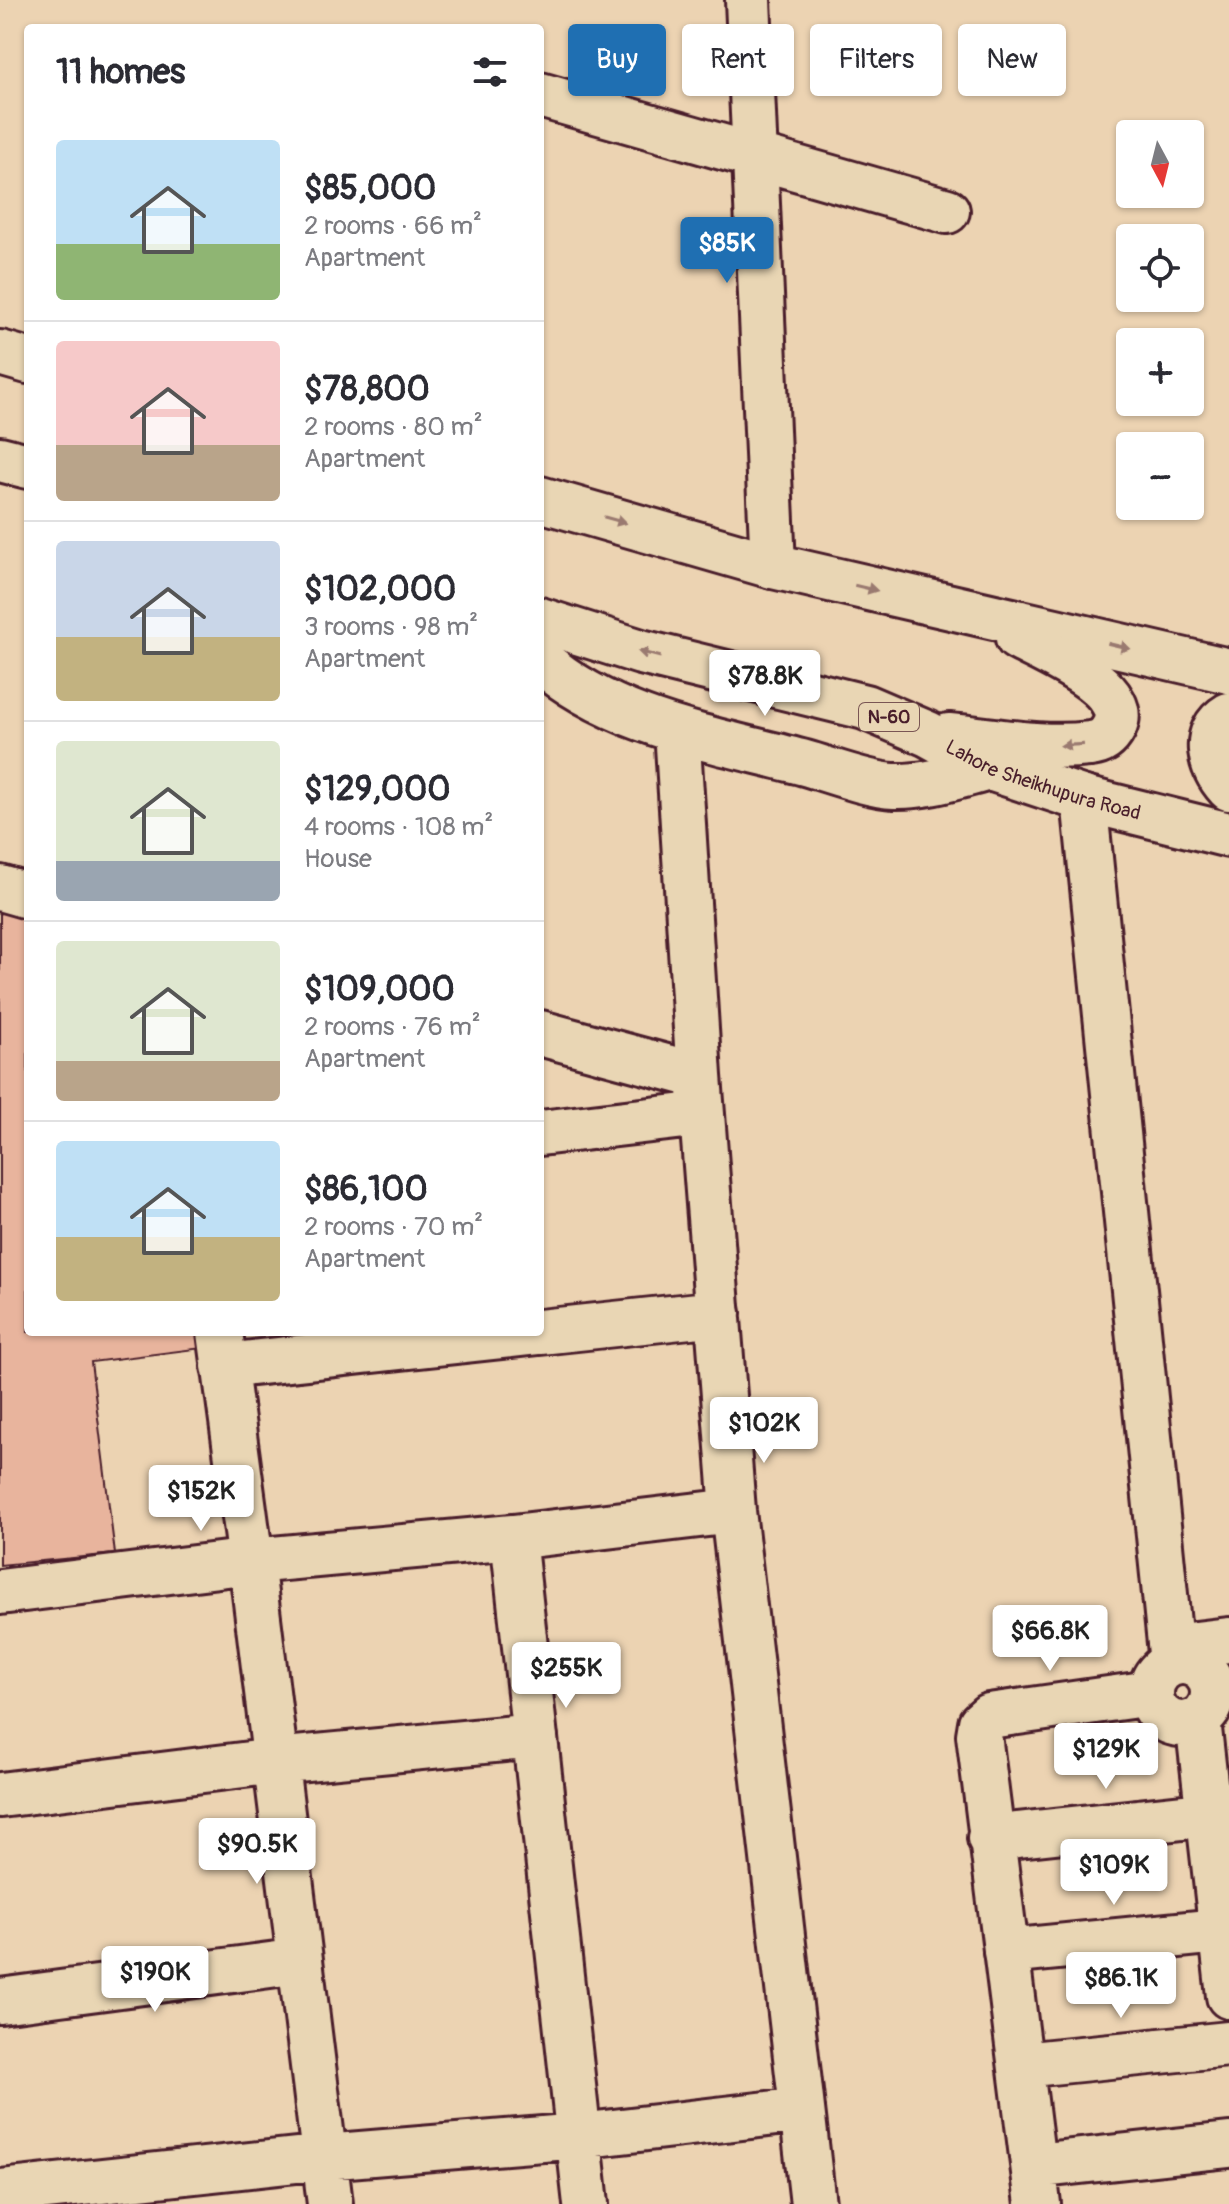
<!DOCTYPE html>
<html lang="en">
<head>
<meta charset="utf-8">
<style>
  :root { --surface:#fff; --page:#f2f2f3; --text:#2b2b33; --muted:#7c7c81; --line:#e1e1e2; --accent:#1f6fb2 }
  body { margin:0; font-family:Pangolin,sans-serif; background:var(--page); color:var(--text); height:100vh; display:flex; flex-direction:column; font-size:30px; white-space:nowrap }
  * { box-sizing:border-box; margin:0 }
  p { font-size:26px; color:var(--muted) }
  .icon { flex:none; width:44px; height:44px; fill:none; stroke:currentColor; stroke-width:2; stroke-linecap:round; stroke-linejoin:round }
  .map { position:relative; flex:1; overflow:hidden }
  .drawer { position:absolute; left:24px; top:24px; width:520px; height:1312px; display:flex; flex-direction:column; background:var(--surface); border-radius:8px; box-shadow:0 2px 6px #0004 }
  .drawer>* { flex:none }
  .guide { position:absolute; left:568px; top:24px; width:540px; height:72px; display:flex; gap:16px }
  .needle { width:52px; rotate:173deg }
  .buttons { position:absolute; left:1116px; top:120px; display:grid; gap:16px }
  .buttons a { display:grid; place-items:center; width:88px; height:88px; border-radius:8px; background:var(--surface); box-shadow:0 2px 6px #0004; font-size:40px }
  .price { position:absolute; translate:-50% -68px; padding:0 18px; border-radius:8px; background:#fff; color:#222; font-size:26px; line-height:52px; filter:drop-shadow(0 2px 4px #0008) }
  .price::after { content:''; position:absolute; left:50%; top:48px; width:24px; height:18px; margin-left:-12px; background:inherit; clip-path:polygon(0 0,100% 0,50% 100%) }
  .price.active { background:var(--accent); color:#fff }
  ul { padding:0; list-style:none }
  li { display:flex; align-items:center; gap:24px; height:200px; padding:0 32px }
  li+li { border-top:2px solid var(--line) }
  li span { display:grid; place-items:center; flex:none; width:224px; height:160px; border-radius:8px; color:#555 }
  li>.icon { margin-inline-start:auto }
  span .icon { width:96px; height:96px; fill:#fffc; stroke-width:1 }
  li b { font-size:34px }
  h2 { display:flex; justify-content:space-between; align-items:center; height:96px; padding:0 32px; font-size:34px }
  .chip { padding:0 28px; border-radius:8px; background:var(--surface); box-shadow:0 2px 6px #0004; font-size:28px; line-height:72px }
  .chip.active { background:var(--accent); color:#fff }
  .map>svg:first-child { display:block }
</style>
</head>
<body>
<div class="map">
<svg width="1229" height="2204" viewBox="0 0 1229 2204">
  <rect width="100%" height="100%" fill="#ecd3b2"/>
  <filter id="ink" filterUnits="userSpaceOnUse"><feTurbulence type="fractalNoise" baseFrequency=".0125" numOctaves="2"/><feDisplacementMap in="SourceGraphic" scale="16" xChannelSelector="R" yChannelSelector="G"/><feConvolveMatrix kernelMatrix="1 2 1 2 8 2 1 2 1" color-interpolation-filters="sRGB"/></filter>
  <g filter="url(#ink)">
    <path fill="#e8b49d" stroke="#4a1f2b" stroke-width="2" d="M 0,911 L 28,918 L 28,1332 L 200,1332 L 203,1348 L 91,1362 L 115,1554 L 0,1565 Z"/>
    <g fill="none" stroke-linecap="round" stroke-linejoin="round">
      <g stroke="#4a1f2b" stroke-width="50">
        <path id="minor" d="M 748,0 L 773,566
          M 540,95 L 947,211
          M 540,660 C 612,724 714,739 805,763 C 830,770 869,785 894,786 C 927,787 958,776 990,768
          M 677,730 L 699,1076 L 733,1511 L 813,2204
          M 1084,799 L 1172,1663
          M 0,888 L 28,896
          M 540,1033 L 699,1076
          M 540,1133 L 702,1114
          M 540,1332 L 718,1313
          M 224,1366 L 539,1332
          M 513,1537 L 733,1511
          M 0,1592 L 251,1561 L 220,1332
          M 1171,1647 L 1229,1640
          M1151 1693a31 31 0 1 1 62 0a31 31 0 1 1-62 0Z
          M 1198,1720 L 1229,1996
          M 0,1795 L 275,1761 L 535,1736
          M 990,1838 L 1229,1812
          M 1006,1952 L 1229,1930
          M 0,2001 L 300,1961
          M 1021,2065 L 1229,2044
          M 1034,2166 L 1229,2145
          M 0,2192 L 324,2157 L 579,2136 L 802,2110
          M 330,2204 L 251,1561 L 513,1537 L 586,2204
          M 1038,2204 L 979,1735 L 981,1723 L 989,1716 L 1151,1693"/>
      </g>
      <g stroke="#4a1f2b" stroke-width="50">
        <g id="highway">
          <path d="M 0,353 L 28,361"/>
          <path d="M 0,459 L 28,466"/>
          <path d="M 540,499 L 773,566 L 1229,671"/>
          <path id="s1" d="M 540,620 L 641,652 L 865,707 L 928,734 L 990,768 L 1084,799 L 1229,835"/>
          <path d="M 1229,715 C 1200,732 1210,767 1229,788"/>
          <path d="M 949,736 C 995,740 1044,750 1090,744 C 1102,743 1109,737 1114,727 C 1133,688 1044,652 1018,638"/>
        </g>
      </g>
      <use href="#minor" stroke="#e9d6b4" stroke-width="44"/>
      <use href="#highway" stroke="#e9d6b4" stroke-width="44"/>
    </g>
    <defs><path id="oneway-solid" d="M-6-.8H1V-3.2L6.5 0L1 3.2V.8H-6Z" transform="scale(2)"/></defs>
    <g fill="#9a7a70">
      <use href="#oneway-solid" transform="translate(615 520) rotate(16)"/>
      <use href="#oneway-solid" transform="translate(866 588) rotate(13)"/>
      <use href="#oneway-solid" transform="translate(1119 646) rotate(13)"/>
      <use href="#oneway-solid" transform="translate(649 654) rotate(-166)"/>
      <use href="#oneway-solid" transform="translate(1072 745) rotate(177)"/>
    </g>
  </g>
  <g text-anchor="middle" stroke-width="7" stroke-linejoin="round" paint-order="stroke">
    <rect fill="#e9d6b4" stroke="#7a5654" stroke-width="2" x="859" y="703" width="60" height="28" rx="6"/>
    <g font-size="18" font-weight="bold" fill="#4a1f2b">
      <text x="889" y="723">N-60</text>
    </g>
    <g font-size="20" fill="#4a1f2b" stroke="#e9d6b4">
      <text dy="7" stroke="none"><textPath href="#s1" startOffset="530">Lahore Sheikhupura Road</textPath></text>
    </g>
  </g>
</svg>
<div class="buttons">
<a><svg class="needle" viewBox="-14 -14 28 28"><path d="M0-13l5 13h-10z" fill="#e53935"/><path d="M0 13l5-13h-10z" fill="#7c7c81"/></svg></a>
<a><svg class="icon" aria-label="locate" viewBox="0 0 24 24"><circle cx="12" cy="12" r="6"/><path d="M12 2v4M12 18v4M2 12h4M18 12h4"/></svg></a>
<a>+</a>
<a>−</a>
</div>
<b class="price active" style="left:727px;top:285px">$85K</b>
<b class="price" style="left:765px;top:718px">$78.8K</b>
<b class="price" style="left:764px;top:1465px">$102K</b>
<b class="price" style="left:201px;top:1533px">$152K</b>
<b class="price" style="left:1050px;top:1673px">$66.8K</b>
<b class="price" style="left:566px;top:1710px">$255K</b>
<b class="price" style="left:1106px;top:1791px">$129K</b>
<b class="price" style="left:257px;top:1886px">$90.5K</b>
<b class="price" style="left:1114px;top:1907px">$109K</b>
<b class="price" style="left:155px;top:2014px">$190K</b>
<b class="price" style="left:1121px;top:2020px">$86.1K</b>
<div class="guide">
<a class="chip active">Buy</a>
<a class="chip">Rent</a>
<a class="chip">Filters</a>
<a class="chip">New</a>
</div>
<section class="drawer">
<h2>11 homes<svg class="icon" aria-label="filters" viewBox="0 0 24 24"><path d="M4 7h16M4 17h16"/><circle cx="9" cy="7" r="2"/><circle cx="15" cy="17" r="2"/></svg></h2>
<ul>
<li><span style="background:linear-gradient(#bfe0f5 65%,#8fb573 0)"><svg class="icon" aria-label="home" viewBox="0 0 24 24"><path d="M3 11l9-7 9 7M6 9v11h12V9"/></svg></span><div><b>$85,000</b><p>2 rooms · 66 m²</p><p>Apartment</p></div></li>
<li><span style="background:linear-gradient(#f6c9c9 65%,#b9a48a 0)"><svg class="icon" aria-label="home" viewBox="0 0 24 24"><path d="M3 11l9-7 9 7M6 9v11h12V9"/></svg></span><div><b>$78,800</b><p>2 rooms · 80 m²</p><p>Apartment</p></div></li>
<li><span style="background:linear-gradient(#c9d6e8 60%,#c2b280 0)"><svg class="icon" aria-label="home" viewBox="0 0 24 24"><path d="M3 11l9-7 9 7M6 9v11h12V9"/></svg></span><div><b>$102,000</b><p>3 rooms · 98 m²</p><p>Apartment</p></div></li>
<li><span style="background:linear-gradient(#dfe7d0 75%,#9aa5b1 0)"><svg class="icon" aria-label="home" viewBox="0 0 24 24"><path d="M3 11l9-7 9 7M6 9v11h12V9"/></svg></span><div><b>$129,000</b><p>4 rooms · 108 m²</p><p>House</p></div></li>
<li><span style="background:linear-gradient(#dfe7d0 75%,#b9a48a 0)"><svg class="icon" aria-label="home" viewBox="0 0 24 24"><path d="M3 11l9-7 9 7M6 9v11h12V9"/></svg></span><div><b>$109,000</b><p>2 rooms · 76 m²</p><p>Apartment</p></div></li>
<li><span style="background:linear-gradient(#bfe0f5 60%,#c2b280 0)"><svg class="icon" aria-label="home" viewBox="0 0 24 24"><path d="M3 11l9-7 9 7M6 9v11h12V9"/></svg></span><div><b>$86,100</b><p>2 rooms · 70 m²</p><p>Apartment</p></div></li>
</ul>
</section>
</div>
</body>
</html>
